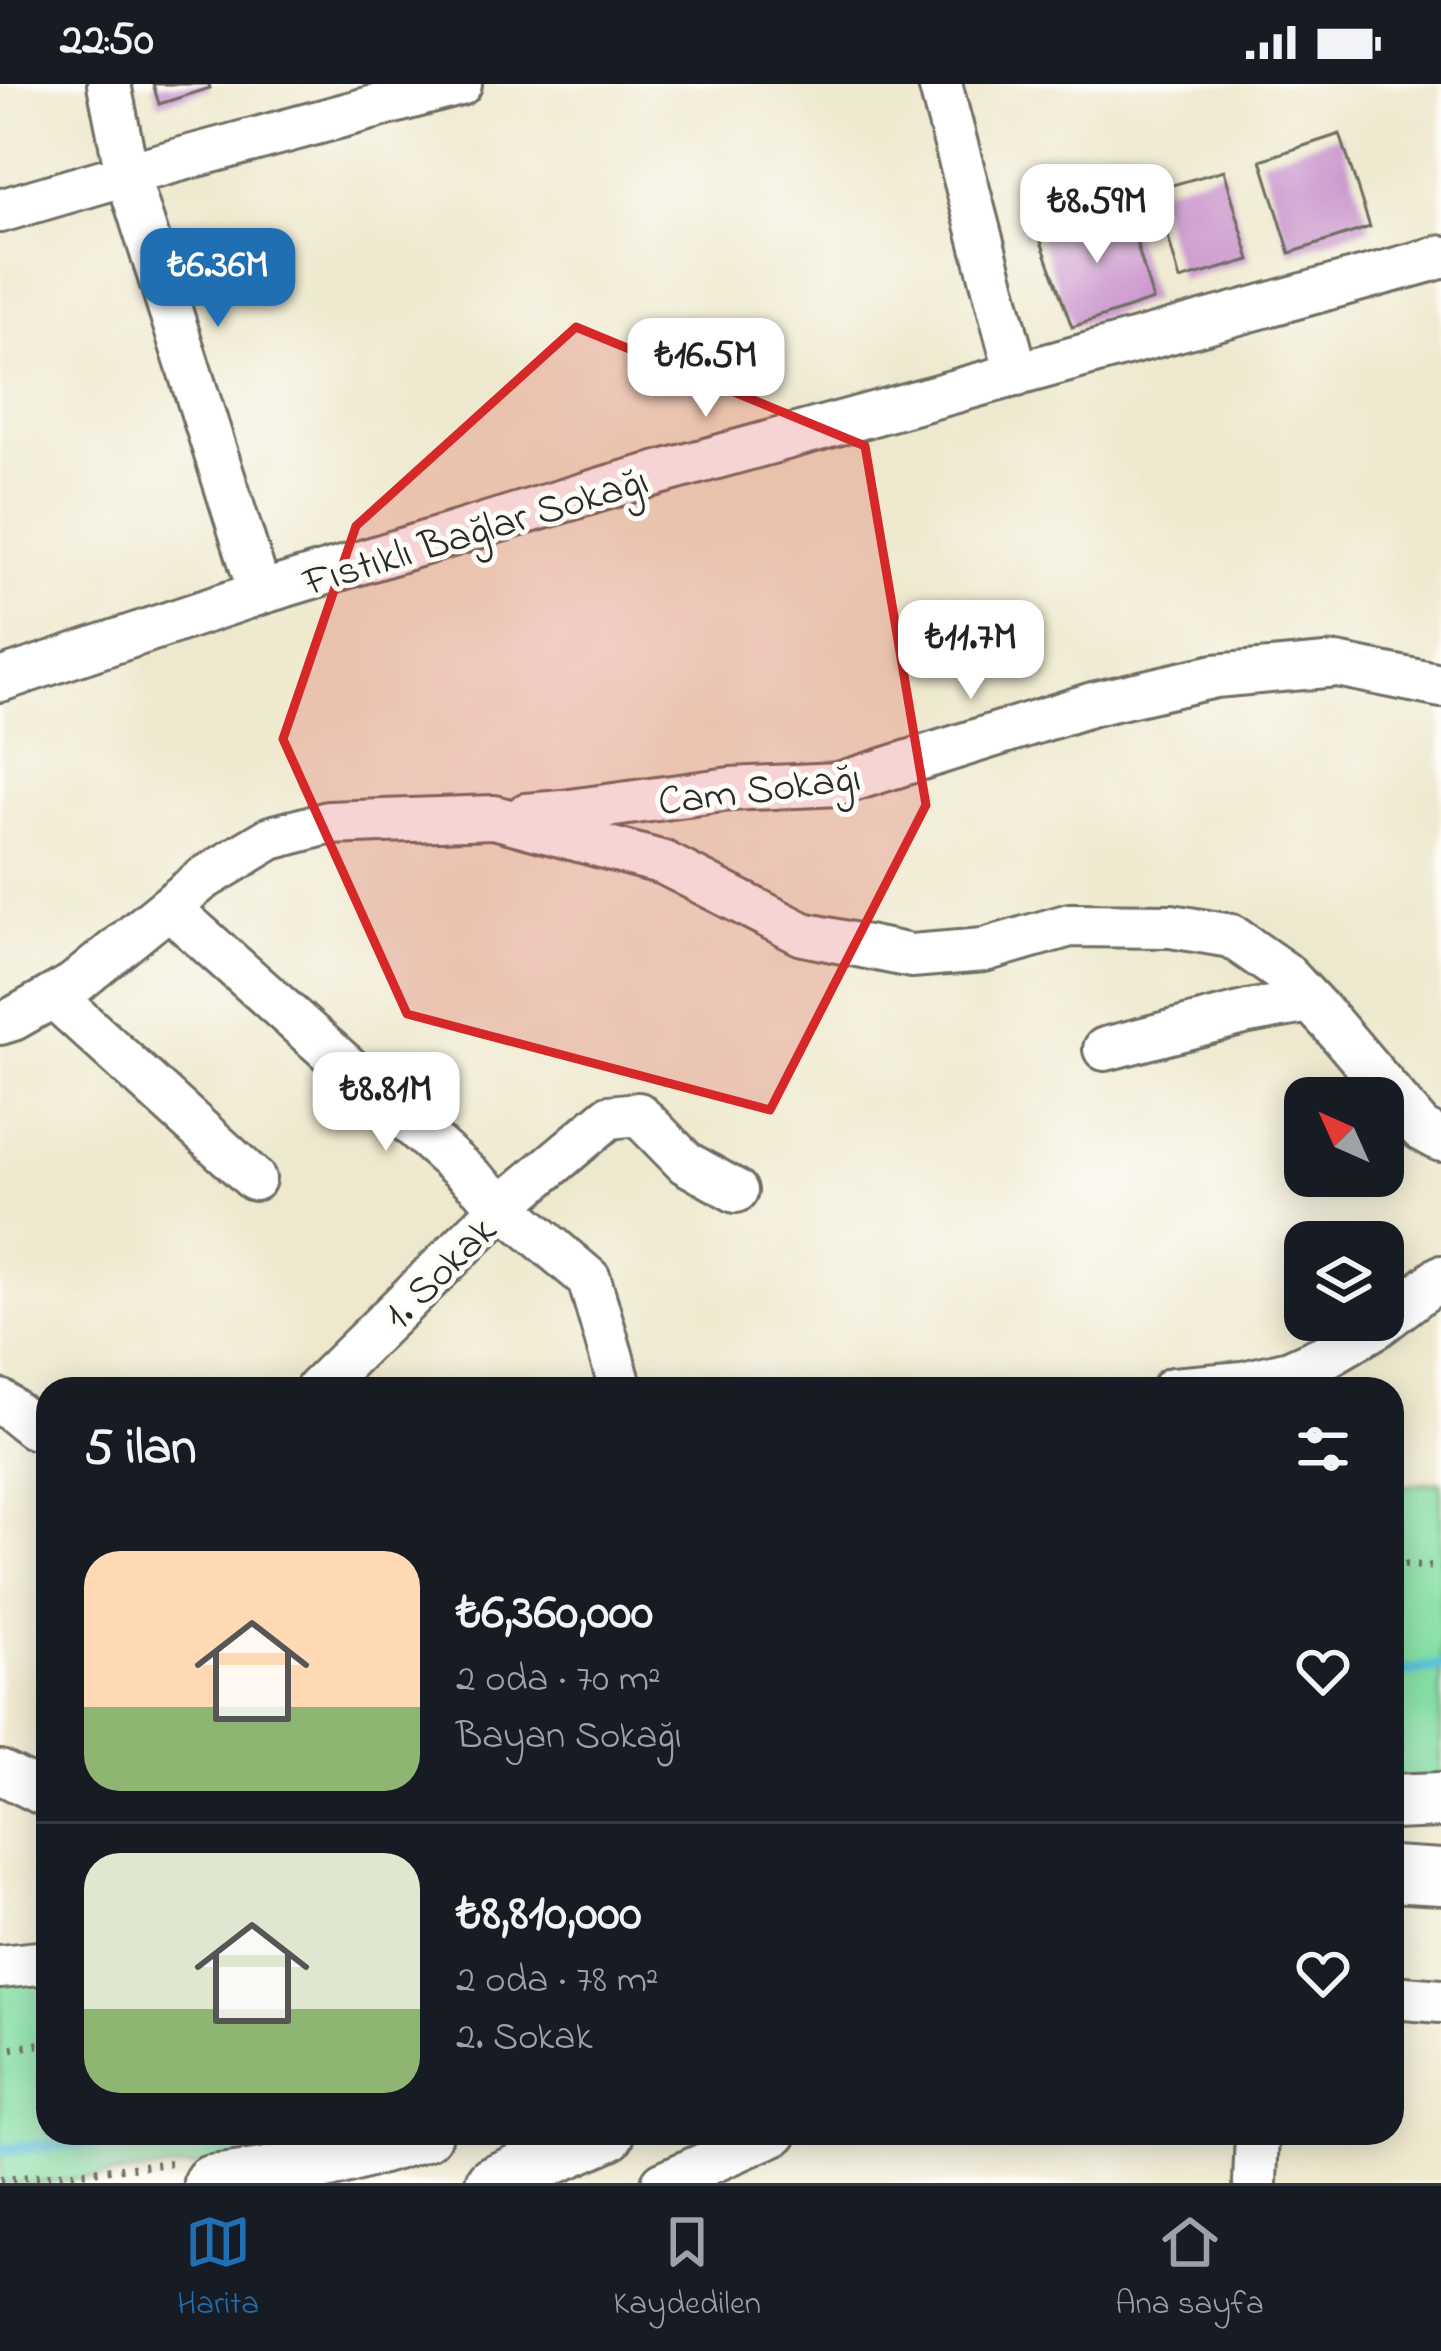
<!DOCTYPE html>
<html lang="tr">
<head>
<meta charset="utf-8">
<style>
  :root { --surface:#171b24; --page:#20242c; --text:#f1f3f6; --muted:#9ea1a6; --line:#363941; --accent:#1f6fb2 }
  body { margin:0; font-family:"Indie Flower",sans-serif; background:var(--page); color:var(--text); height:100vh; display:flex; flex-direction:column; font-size:45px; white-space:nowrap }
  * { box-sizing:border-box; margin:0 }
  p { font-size:39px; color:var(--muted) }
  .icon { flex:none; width:66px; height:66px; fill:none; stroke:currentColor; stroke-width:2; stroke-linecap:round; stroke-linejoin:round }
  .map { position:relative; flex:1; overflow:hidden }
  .drawer { position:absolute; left:36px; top:1293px; width:1368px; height:768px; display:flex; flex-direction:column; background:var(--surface); border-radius:36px; box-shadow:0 6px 30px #0003 }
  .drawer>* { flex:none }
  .needle { width:78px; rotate:315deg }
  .tools { position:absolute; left:1284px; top:993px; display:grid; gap:24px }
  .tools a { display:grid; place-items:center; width:120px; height:120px; border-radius:24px; background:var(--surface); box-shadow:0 6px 30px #0003; font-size:60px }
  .price { position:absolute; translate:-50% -102px; padding:0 27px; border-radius:24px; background:#fff; color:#222; font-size:39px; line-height:78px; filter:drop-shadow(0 3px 6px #0008) }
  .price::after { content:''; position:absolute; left:50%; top:72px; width:36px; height:27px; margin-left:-18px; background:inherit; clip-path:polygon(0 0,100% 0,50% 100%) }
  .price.current { background:var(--accent); color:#fff }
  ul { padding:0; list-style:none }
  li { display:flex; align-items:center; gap:36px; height:300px; padding:0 48px }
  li+li { border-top:3px solid var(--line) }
  li span { display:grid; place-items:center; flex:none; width:336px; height:240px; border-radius:36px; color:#555 }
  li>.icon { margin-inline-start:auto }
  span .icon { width:144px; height:144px; fill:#fffc; stroke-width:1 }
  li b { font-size:51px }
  h2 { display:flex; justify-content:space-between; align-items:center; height:144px; padding:0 48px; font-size:51px }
  .status { display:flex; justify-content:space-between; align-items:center; height:84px; padding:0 60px; background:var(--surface); direction:ltr }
  .status svg { height:33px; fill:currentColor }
  .dock { display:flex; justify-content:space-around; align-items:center; height:168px; border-top:3px solid var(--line); background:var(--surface); font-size:33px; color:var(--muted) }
  .dock a { display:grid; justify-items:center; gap:6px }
  .dock .current { color:var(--accent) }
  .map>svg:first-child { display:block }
</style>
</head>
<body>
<div class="status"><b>22:50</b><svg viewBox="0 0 49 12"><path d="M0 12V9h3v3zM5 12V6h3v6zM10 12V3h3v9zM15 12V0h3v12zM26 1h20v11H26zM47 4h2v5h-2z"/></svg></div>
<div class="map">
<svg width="1441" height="2099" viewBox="0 0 1441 2099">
  <rect width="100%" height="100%" fill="#fdfcf7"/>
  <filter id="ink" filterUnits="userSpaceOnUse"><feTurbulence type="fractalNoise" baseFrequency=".00833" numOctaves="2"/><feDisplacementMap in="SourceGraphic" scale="24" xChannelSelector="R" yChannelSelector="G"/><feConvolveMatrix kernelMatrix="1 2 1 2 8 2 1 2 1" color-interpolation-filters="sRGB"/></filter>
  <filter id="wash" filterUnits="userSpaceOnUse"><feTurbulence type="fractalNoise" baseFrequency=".004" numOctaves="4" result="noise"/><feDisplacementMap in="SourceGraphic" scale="48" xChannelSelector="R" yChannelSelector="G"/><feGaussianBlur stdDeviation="2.7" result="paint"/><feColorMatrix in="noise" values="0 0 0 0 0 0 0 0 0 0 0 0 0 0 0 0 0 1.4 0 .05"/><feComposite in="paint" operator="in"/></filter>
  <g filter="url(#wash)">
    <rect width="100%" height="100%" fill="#eee9ce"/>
    <path fill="#85dfa4" stroke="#588568" stroke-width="3" d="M 1441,1398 L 1441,1698 L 1392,1698 L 1392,1403 Z
      M 48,1892 L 48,2049 L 375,2049 L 273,2074 L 42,2099 L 0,2099 L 0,1899 Z"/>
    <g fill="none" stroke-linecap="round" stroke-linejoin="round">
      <path stroke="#5cc3d8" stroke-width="12" d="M 1392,1590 L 1441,1582
        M 0,2066 L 178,2049"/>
    </g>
    <g id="blocks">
      <path fill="#c790ca" d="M 153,0 L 209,0 L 210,4 L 159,20 Z
        M 1340,50 L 1370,143 L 1290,169 L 1261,76 Z
        M 1224,86 L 1250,176 L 1180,196 L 1155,106 Z
        M 1126,123 L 1153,216 L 1072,243 L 1038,149 Z"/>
    </g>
  </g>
  <g filter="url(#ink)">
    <use href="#blocks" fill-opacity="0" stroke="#6f6e64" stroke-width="3"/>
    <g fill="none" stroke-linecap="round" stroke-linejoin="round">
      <g stroke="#6f6e64" stroke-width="48">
        <path id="minor" d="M 109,0 L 127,90 L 260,509
          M 940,0 L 1017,291
          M 0,127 L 127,90 L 460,0
          M 0,596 L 260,509 L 612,402 L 1441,173
          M 526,731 L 563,728 L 730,705 L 839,700 L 1093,620 L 1215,592 L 1337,581 L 1441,602
          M 169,824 L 503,1122 L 589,1195 L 621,1305
          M 53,912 L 254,1095
          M 0,939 L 13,935 L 73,901 L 203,795 L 271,754 L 328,739 L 494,733 L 664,779 L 803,850 L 911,872 L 984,866 L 1070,841 L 1171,842 L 1231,852 L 1284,889 L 1330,938 L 1421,1045 L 1441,1056
          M 1105,965 L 1248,928 L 1310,917
          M 317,1305 L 503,1122 L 609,1033 L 638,1030 L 686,1079 L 736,1107
          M 1173,1305 L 1243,1299 L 1290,1288 L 1330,1270 L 1376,1243 L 1441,1193
          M 0,1317 L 33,1343 L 48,1348
          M 0,1688 L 48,1712
          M 0,1883 L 48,1878
          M 1392,1913 L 1441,1917
          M 663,2099 L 776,2049
          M 1255,2099 L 1257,2049"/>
      </g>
      <g stroke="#6f6e64" stroke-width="60">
        <path id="major" d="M 1392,1718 L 1441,1716
          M 1392,1790 L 1441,1793
          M 211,2099 C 284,2092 354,2071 424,2049
          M 493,2099 L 607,2049"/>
      </g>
      <path stroke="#6f6e64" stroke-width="8" stroke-dasharray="3 9" stroke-linecap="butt" d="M 1392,1480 L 1441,1483
        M 0,1966 L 48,1959
        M 0,2096 L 172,2079"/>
      <use href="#minor" stroke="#fff" stroke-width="42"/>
      <use href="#major" stroke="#fff" stroke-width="54"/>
    </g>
  </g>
  <path fill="#d62828" fill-opacity="0.2" stroke="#d62828" stroke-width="9" stroke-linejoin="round" d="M 576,243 L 865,362 L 926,721 L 770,1026 L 407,930 L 283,655 L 356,442 Z"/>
  <g text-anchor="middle" stroke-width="10" stroke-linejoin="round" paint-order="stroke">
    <g font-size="42" fill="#2b2b2b" stroke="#fdfcf7">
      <text transform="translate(475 445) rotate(-17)" y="15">Fıstıklı Bağlar Sokağı</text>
      <text transform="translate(759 703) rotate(-7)" y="15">Cam Sokağı</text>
      <text transform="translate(438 1187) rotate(-45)" y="15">1. Sokak</text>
    </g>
  </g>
</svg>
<div class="tools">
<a><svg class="needle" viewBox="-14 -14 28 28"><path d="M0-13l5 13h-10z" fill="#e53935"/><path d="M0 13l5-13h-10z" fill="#9ea1a6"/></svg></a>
<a><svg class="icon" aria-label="layers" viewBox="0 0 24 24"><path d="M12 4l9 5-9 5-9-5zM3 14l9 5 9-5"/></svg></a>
</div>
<b class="price" style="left:1097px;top:182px">₺8.59M</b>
<b class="price current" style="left:218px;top:246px">₺6.36M</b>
<b class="price" style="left:706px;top:336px">₺16.5M</b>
<b class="price" style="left:971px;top:618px">₺11.7M</b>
<b class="price" style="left:386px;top:1070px">₺8.81M</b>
<section class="drawer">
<h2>5 ilan<svg class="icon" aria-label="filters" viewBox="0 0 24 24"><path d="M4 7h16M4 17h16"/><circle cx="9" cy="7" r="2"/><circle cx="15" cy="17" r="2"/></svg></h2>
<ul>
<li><span style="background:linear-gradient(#ffd9b3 65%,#8fb573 0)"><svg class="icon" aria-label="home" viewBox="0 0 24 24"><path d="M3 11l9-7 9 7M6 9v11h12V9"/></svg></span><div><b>₺6,360,000</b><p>2 oda · 70 m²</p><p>Bayan Sokağı</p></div><svg class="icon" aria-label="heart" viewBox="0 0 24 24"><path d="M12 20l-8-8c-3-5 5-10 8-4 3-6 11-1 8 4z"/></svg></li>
<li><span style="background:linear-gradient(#dfe7d0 65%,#8fb573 0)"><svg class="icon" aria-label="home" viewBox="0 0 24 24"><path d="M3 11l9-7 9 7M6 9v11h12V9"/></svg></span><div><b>₺8,810,000</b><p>2 oda · 78 m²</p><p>2. Sokak</p></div><svg class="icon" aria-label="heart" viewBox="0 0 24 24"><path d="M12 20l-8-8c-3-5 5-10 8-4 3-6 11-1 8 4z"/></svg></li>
</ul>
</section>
</div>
<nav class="dock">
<a class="current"><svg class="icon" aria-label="map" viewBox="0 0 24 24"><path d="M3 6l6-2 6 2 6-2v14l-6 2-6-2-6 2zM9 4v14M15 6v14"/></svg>Harita</a>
<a><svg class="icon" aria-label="saved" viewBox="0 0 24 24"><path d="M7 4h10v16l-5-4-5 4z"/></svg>Kaydedilen</a>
<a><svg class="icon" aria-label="home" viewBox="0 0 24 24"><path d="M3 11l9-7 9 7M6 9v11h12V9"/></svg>Ana sayfa</a>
</nav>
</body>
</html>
